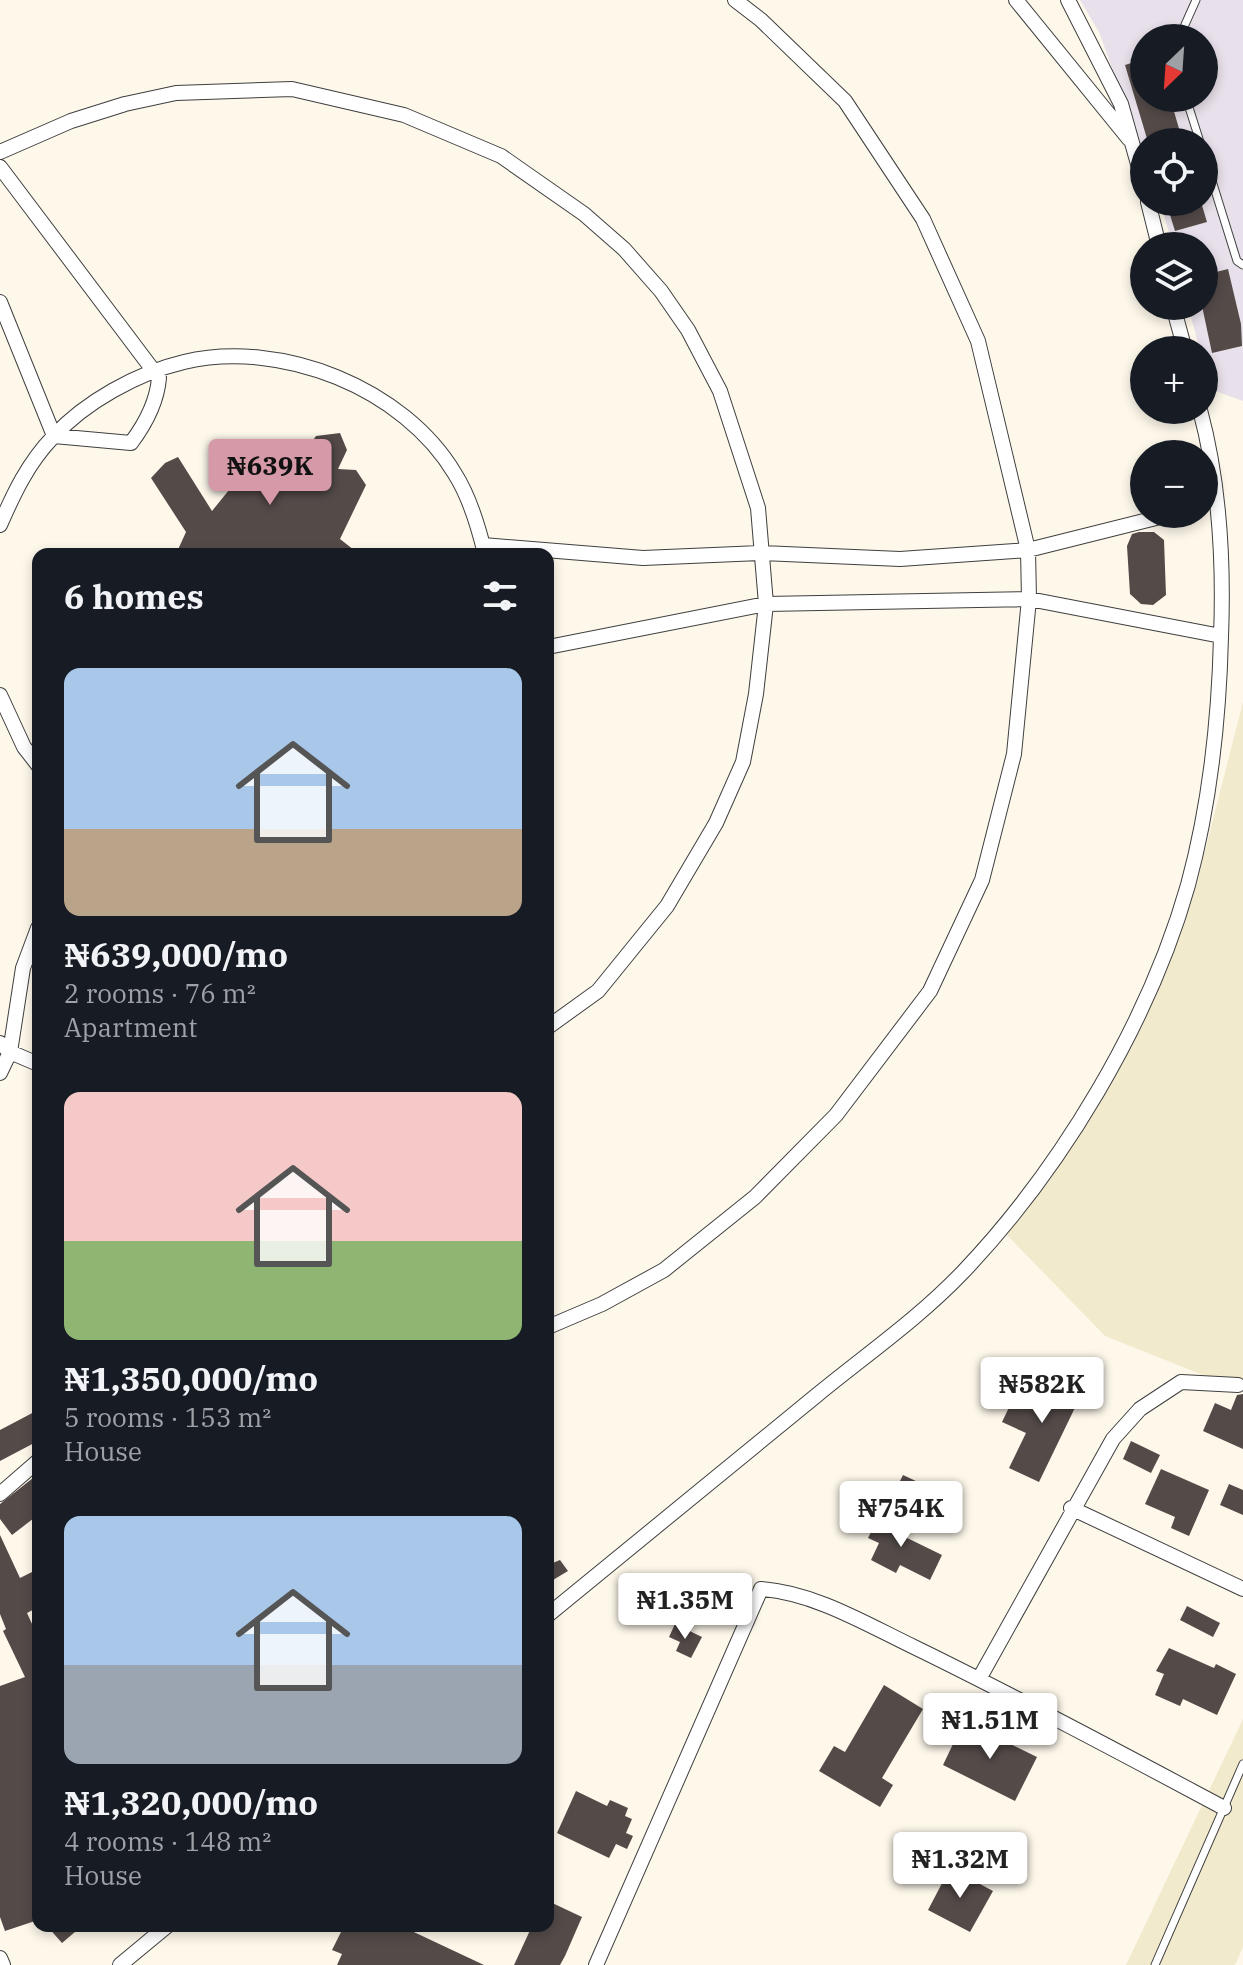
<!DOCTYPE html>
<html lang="en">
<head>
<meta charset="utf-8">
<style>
  :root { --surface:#171b24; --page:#242831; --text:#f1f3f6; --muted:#9ea1a6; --accent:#d599a7 }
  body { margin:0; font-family:"IBM Plex Serif",serif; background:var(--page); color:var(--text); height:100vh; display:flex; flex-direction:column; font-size:30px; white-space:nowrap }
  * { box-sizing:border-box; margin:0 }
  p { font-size:26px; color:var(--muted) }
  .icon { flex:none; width:44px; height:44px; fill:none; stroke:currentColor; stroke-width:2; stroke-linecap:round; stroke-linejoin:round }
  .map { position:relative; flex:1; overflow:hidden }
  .panel { position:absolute; left:32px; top:548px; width:522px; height:1384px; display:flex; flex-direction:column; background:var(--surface); border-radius:16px; box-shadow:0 4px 12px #0003 }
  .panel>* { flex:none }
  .needle { width:52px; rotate:205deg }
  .fabs { position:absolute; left:1130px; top:24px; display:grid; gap:16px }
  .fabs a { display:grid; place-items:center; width:88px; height:88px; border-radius:50%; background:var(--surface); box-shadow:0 4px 12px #0003; font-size:40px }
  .price { position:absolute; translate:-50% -68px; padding:0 18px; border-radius:8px; background:#fff; color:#222; font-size:26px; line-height:52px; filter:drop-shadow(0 2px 4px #0008) }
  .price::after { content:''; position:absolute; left:50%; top:48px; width:24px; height:18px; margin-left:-12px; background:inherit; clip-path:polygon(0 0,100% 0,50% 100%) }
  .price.active { background:var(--accent); color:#111 }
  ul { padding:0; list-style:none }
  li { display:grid; align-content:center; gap:16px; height:424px; padding:0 32px }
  li span { display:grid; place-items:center; height:248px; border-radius:16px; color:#555 }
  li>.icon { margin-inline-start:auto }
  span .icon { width:144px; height:144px; fill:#fffc; stroke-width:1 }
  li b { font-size:34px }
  h2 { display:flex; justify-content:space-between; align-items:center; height:96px; padding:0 32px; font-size:34px }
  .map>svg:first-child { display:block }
</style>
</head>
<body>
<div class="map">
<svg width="1243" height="1965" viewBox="0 0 1243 1965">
  <rect width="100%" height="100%" fill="#fef8eb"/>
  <path fill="#e8e0ea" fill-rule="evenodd" d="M 1080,0 L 1243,0 L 1243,401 L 1210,389 L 1204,350 L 1200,350 L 1188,306 L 1204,306 L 1204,246 L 1173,246 L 1160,202 L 1204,202 L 1204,142 L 1144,142 L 1144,156 L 1099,32 ZM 1144,38 L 1204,38 L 1204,98 L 1144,98 Z"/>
  <path fill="#f2eacd" d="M 1243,702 L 1243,1391 L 1105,1336 L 1003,1231 L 1112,1070 L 1196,886 Z
    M 1243,1719 L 1243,1947 L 1235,1965 L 1126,1965 Z"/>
  <path fill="#544b49" d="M 1144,59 L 1144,98 L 1170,98 L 1183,142 L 1148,142 L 1125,65 Z
    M 1166,202 L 1201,202 L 1207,222 L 1175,231 Z
    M 1228,269 L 1241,324 L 1242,346 L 1212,353 L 1202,306 L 1204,275 Z
    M 340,433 L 347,450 L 338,469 L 356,470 L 366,485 L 340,539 L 359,554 L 176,554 L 186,532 L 151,478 L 165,463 L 178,457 L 212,511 L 229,490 L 250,490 L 272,455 L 292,470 L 316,436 Z
    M 1139,532 L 1154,532 L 1164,540 L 1166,595 L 1153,605 L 1141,604 L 1130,594 L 1127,546 L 1132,534 Z
    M 1056,1373 L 1085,1387 L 1039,1482 L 1009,1468 L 1026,1433 L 1002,1422 L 1015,1395 L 1040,1407 Z
    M 1243,1394 L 1243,1449 L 1203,1431 L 1215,1403 L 1231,1410 L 1237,1395 Z
    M 38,1410 L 38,1441 L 0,1461 L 0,1430 Z
    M 1131,1441 L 1160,1455 L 1151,1473 L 1123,1459 Z
    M 1161,1469 L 1209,1490 L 1189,1536 L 1171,1528 L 1175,1517 L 1145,1504 Z
    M 38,1474 L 38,1515 L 12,1535 L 0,1519 L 0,1504 Z
    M 903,1475 L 933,1489 L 926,1504 L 896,1489 Z
    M 1229,1484 L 1243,1490 L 1243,1515 L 1220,1505 Z
    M 881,1512 L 904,1523 L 899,1534 L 942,1555 L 930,1580 L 900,1565 L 896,1573 L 871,1560 L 879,1543 L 868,1538 Z
    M 0,1535 L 20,1578 L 38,1569 L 38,1607 L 27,1613 L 38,1637 L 38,1920 L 5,1931 L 0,1917 L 0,1686 L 25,1677 L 3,1631 L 6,1629 L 0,1614 Z
    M 560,1560 L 568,1571 L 548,1583 L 548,1565 Z
    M 1187,1606 L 1220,1623 L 1213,1637 L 1180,1620 Z
    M 675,1624 L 702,1637 L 691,1658 L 676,1651 L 680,1642 L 669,1637 Z
    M 1169,1648 L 1214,1668 L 1216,1664 L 1236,1674 L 1217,1715 L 1183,1699 L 1180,1706 L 1155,1695 L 1164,1674 L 1156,1671 Z
    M 884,1685 L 923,1709 L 882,1778 L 893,1785 L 880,1807 L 819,1771 L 834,1746 L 845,1752 Z
    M 964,1721 L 1037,1757 L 1015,1801 L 943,1765 Z
    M 576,1791 L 607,1806 L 610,1800 L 628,1808 L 625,1816 L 632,1819 L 626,1833 L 633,1836 L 627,1849 L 616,1844 L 609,1858 L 557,1833 Z
    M 950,1868 L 993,1891 L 970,1932 L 928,1910 Z
    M 548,1901 L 582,1917 L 565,1956 L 560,1965 L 514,1965 L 532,1926 L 548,1926 Z
    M 47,1926 L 82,1926 L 62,1943 Z
    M 344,1926 L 401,1926 L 484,1965 L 337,1965 L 342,1954 L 332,1950 Z"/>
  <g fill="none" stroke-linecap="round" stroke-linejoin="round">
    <g stroke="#3f3f3f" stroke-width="9">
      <path id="service" d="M 1179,38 L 1196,0
        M 1186,98 L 1200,142
        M 1204,155 L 1237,261 L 1243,265
        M 1155,1965 L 1243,1764"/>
    </g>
    <g stroke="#3f3f3f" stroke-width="16">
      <path id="minor" d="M 1016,0 L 1129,139
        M 1068,0 L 1121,104 L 1144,185
        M 0,152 L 71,121 L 125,104 L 176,93 L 292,89 L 404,115 L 501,156 L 584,214 L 624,249 L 661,291 L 688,330 L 720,391 L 758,508 L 766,604 L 756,694 L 743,762 L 716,823 L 667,906 L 598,991 L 548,1027
        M 0,167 L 159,378 C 157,402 146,423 131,443 L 54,436 L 0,302
        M 1148,202 L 1159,246
        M 1173,306 L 1185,350
        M 0,525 C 14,493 28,463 53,437 C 85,402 137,373 184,362 C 281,339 404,388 455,474 C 469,496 479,529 485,554
        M 483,545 L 643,558 L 760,553 L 900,559 L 1028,550 L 1172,514
        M 548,647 L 766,604 L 1029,599 L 1221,636
        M 0,695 L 24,747 L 38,765
        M 0,1043 L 10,1052 L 38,1064
        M 0,1073 L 10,1052 L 23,968 L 38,928
        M 548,1327 L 602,1304 L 664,1270 L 755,1197 L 836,1115 L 930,991 L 982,880 L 1014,754 L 1029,599 L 1028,550 L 978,341 L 923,219 L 845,101 L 761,20 L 735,0
        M 0,1494 L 38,1461
        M 1071,1508 L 1243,1589
        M 548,1615 C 638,1542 727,1468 817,1395 C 867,1354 918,1319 963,1272 C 1061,1169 1149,1023 1188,885 C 1210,804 1219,720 1221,637 C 1224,560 1220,484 1200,410
        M 979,1679 L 1113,1439 L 1140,1409 L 1181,1382 L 1238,1385
        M 0,1958 L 3,1965
        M 120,1965 L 167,1926
        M 596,1965 L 761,1589 C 815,1593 866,1624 914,1647 C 1019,1698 1121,1753 1224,1808"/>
    </g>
    <use href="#service" stroke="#fff" stroke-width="7"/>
    <use href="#minor" stroke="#fff" stroke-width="14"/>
  </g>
</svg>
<div class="fabs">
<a><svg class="needle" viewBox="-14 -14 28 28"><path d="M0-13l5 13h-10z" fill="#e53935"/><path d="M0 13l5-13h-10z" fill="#9ea1a6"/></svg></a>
<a><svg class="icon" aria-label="locate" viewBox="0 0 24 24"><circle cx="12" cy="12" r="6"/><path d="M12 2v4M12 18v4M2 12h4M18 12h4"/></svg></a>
<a><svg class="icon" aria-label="layers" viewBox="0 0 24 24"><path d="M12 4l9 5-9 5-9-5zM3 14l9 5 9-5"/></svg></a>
<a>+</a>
<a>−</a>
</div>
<b class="price active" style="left:270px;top:507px">₦639K</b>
<b class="price" style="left:1042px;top:1425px">₦582K</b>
<b class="price" style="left:901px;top:1549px">₦754K</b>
<b class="price" style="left:685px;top:1641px">₦1.35M</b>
<b class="price" style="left:990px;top:1761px">₦1.51M</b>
<b class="price" style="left:960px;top:1900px">₦1.32M</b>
<section class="panel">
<h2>6 homes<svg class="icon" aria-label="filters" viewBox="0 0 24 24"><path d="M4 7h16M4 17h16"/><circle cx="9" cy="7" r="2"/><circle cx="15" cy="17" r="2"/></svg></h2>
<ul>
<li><span style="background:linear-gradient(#a9c7e8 65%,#b9a48a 0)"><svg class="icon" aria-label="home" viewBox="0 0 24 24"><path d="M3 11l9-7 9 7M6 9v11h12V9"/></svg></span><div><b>₦639,000/mo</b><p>2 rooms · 76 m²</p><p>Apartment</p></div></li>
<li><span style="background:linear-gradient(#f6c9c9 60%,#8fb573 0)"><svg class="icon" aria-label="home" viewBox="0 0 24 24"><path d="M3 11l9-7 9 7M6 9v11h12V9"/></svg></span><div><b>₦1,350,000/mo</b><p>5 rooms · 153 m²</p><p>House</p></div></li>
<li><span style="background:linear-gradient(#a9c7e8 60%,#9aa5b1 0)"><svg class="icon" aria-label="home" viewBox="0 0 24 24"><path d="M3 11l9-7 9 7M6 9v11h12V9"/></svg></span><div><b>₦1,320,000/mo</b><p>4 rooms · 148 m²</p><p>House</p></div></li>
</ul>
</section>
</div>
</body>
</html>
